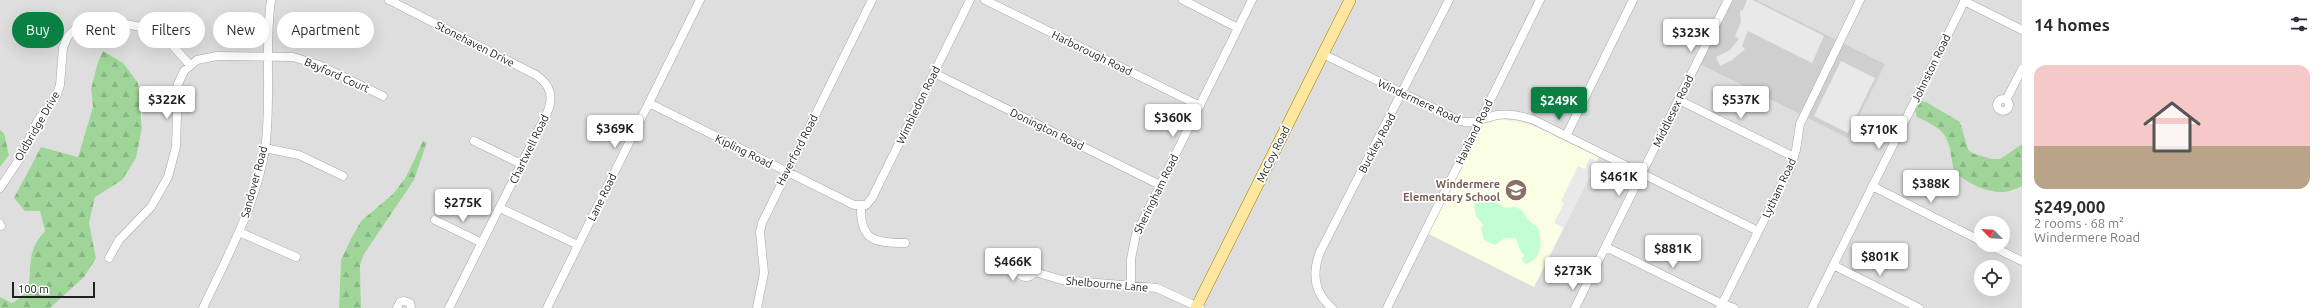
<!DOCTYPE html>
<html lang="en">
<head>
<meta charset="utf-8">
<style>
  :root { --surface:#fff; --page:#f2f2f3; --text:#2b2b33; --muted:#7c7c81; --accent:#0b8043 }
  body { margin:0; font-family:Ubuntu,sans-serif; background:var(--page); color:var(--text); height:100vh; display:flex; flex-direction:column; font-size:15px; white-space:nowrap }
  * { box-sizing:border-box; margin:0 }
  p { font-size:13px; color:var(--muted) }
  .icon { flex:none; width:22px; height:22px; fill:none; stroke:currentColor; stroke-width:2; stroke-linecap:round; stroke-linejoin:round }
  .map { position:relative; flex:1; overflow:hidden }
  .panel { display:flex; flex-direction:column; background:var(--surface); width:300px }
  .panel>* { flex:none }
  .banner { position:absolute; left:12px; top:12px; width:380px; height:36px; display:flex; gap:8px }
  .needle { width:26px; rotate:294deg }
  .controls { position:absolute; left:1974px; top:216px; display:grid; gap:8px }
  .controls a { display:grid; place-items:center; width:36px; height:36px; border-radius:50%; background:var(--surface); box-shadow:0 4px 16px #0002; font-size:20px }
  .scale { position:absolute; left:12px; bottom:10px; width:83px; box-sizing:border-box; padding-left:4px; border:2px solid #212121; border-top:0; font-size:11px; line-height:14px; white-space:nowrap; color:#212121; -webkit-text-stroke:3px #fff; paint-order:stroke }
  .price { position:absolute; translate:-50% -34px; padding:0 9px; border-radius:4px; background:#fff; color:#222; font-size:13px; line-height:26px; filter:drop-shadow(0 1px 2px #0008) }
  .price::after { content:''; position:absolute; left:50%; top:24px; width:12px; height:9px; margin-left:-6px; background:inherit; clip-path:polygon(0 0,100% 0,50% 100%) }
  .price.active { background:var(--accent); color:#fff }
  ul { padding:0; list-style:none }
  li { display:grid; align-content:center; gap:8px; height:212px; padding:0 12px }
  li span { display:grid; place-items:center; height:124px; border-radius:12px; color:#555 }
  li>.icon { margin-inline-start:auto }
  span .icon { width:72px; height:72px; fill:#fffc; stroke-width:1 }
  li b { font-size:17px }
  h2 { display:flex; justify-content:space-between; align-items:center; height:48px; padding:0 12px; font-size:17px }
  .tag { padding:0 14px; border-radius:18px; background:var(--surface); box-shadow:0 4px 16px #0002; font-size:14px; line-height:36px }
  .tag.active { background:var(--accent); color:#fff }
  main { display:flex; flex:1; min-height:0 }
  .map>svg:first-child { display:block }
</style>
</head>
<body>
<main>
<div class="map">
<svg width="2022" height="308" viewBox="0 0 2022 308">
  <defs>
    <pattern id="forest-firs" width="22" height="20" patternUnits="userSpaceOnUse"><rect width="22" height="20" fill="#9fd599"/><path d="M5 1l3.5 6h-7zM16 11l3.5 6h-7z" fill="#89b784"/></pattern>
  </defs>
  <rect width="100%" height="100%" fill="#f2f0e7"/>
  <path fill="#dfdede" fill-rule="evenodd" d="M 0,0 L 1733,0 L 1701,64 L 1885,64 L 1757,0 L 2022,0 L 2022,144 L 2000,159 L 1992,159 L 1972,153 L 1968,149 L 1960,122 L 1917,117 L 1939,127 L 1948,139 L 1950,151 L 2012,192 L 2022,186 L 2022,308 L 361,308 L 360,265 L 364,253 L 414,180 L 427,142 L 423,141 L 406,177 L 393,194 L 361,221 L 341,260 L 339,308 L 50,308 L 96,258 L 89,223 L 95,197 L 136,158 L 142,128 L 142,111 L 91,89 L 93,107 L 78,157 L 41,147 L 24,179 L 40,211 L 45,231 L 33,249 L 28,289 L 21,298 L 12,303 L 0,297 L 0,167 L 9,155 L 4,133 L 0,130 ZM 1503,119 L 1521,121 L 1553,134 L 1427,233 ZM 1981,223 L 2003,223 L 2003,245 L 1981,245 ZM 1981,267 L 2003,267 L 2003,289 L 1981,289 Z"/>
  <path fill="#faffe3" d="M 1499,119 L 1531,125 L 1599,157 L 1534,287 L 1427,233 L 1481,125 Z"/>
  <path fill="#cfcfcf" d="M 1733,0 L 1757,0 L 1885,64 L 1848,138 L 1700,64 Z"/>
  <path fill="url(#forest-firs)" d="M 103,51 L 123,63 L 138,83 L 142,128 L 136,158 L 122,180 L 95,197 L 89,223 L 96,258 L 84,277 L 50,308 L 0,308 L 0,297 L 12,303 C 37,290 26,271 33,250 C 35,243 41,236 45,231 L 40,211 L 25,211 L 14,198 L 41,147 L 78,157 L 93,107 L 91,89 L 98,62 Z
    M 1921,101 L 1926,102 L 1960,122 L 1968,149 L 1972,153 L 1992,159 L 2000,159 L 2022,144 L 2022,186 C 2000,200 1973,187 1954,172 C 1948,137 1950,132 1917,117 L 1915,111 Z
    M 0,130 L 4,133 L 9,155 L 0,167 Z
    M 423,141 L 427,142 L 414,180 L 364,254 L 360,265 L 361,308 L 339,308 L 341,260 L 351,239 L 361,221 L 393,194 L 406,177 Z"/>
  <path fill="#c2fed2" d="M 1491,200 L 1506,208 L 1516,207 L 1522,210 L 1528,220 L 1538,228 C 1543,242 1542,259 1526,264 L 1523,262 L 1522,258 L 1525,256 L 1520,250 L 1516,238 L 1505,238 L 1495,245 L 1484,240 L 1481,228 L 1483,225 L 1476,216 L 1474,204 Z"/>
  <path fill="#e9e9e9" d="M 1747,0 L 1753,0 L 1824,36 L 1812,63 L 1748,31 L 1742,46 L 1745,49 L 1732,60 L 1720,66 L 1716,57 L 1730,50 L 1739,39 L 1735,36 L 1741,22 L 1740,11 L 1743,10 Z
    M 1841,61 L 1875,78 L 1848,133 L 1814,116 Z
    M 1590,158 L 1623,175 L 1616,189 L 1590,176 L 1564,228 L 1554,223 L 1564,203 L 1561,201 L 1578,166 L 1585,169 Z"/>
  <g fill="none" stroke-linecap="round" stroke-linejoin="round">
    <g stroke="#a8a8a8" stroke-width="9">
      <path id="minor" d="M 389,0 L 536,75 C 551,85 554,97 547,113 L 449,308
        M 985,0 L 1200,106
        M 1183,0 L 1238,28
        M 1964,1 L 2022,30
        M 1323,54 L 1460,121 C 1473,125 1484,118 1497,115 C 1510,113 1522,116 1534,120 L 1758,231
        M 934,73 L 1160,185
        M1997 105a6 6 0 1 1 12 0a6 6 0 1 1-12 0Z
        M 1679,100 L 1794,157
        M 2006,100 L 2022,69
        M 649,103 L 854,205 L 866,205 L 872,198 L 970,0
        M 1566,136 L 1633,0
        M 474,141 L 521,164
        M 265,148 L 299,155 L 343,176
        M 1872,186 L 1981,241
        M 0,188 L 20,158 L 38,120 L 56,97 L 60,85 L 63,48 L 68,36 L 81,24 L 98,19 L 147,28 L 164,36 L 190,65
        M 861,206 C 860,241 875,243 905,243
        M 500,208 L 578,245
        M 435,220 L 482,243
        M 0,224 L 1,226
        M 239,232 L 296,257
        M 1989,245 L 2022,261
        M 1606,247 L 1722,304 L 1734,308
        M 109,258 L 119,240 L 151,207 L 168,177 L 176,147 L 178,84 L 184,71 L 197,60 L 217,56 L 293,57 L 319,65 L 383,96
        M1017 268a9 9 0 1 1 18 0a9 9 0 1 1-18 0Z
        M 1833,265 L 1919,308
        M 1035,272 L 1062,280 L 1157,288 L 1200,308
        M 1131,285 L 1131,259 L 1136,234 L 1252,0
        M 203,308 C 227,257 256,205 265,149 C 272,100 264,49 271,0
        M 397,308 L 400,302 L 404,301 L 410,303 L 411,308
        M 547,308 L 700,0
        M 757,308 L 764,273 L 760,232 L 762,223 L 872,0
        M 1332,308 C 1314,293 1312,273 1320,252 L 1449,0
        M 1387,308 L 1540,0
        M 1575,308 L 1728,0
        M 1720,308 L 1790,168 L 1796,150 L 1800,124 L 1860,0
        M 1812,308 L 1965,0"/>
    </g>
    <g stroke="#9e8700" stroke-width="12">
      <path id="major" d="M 1196,308 L 1350,0"/>
    </g>
    <use href="#minor" stroke="#fff" stroke-width="8"/>
    <use href="#major" stroke="#ffe79f" stroke-width="11"/>
  </g>
  <defs>
    <g id="school-disc" transform="scale(1.15)"><circle r="9.5" fill="#8d6e63" stroke="#fff"/><path d="M0-5L7-2L0 1L-7-2ZM-4 1L0 2.5L4 1V4Q0 6-4 4Z" fill="#fff"/></g>
  </defs>
  <g fill-rule="evenodd">
    <use href="#school-disc" x="1516" y="190"/>
  </g>
  <g text-anchor="middle" stroke-width="3.5" stroke-linejoin="round" paint-order="stroke">
    <g font-size="11" fill="#212121" stroke="#fff">
      <text transform="translate(475 44) rotate(27)" y="4">Stonehaven Drive</text>
      <text transform="translate(1092 53) rotate(26)" y="4">Harborough Road</text>
      <text transform="translate(1931 68) rotate(-64)" y="4">Johnston Road</text>
      <text transform="translate(337 75) rotate(24)" y="4">Bayford Court</text>
      <text transform="translate(1419 101) rotate(25)" y="4">Windermere Road</text>
      <text transform="translate(918 105) rotate(-64)" y="4">Wimbledon Road</text>
      <text transform="translate(1673 111) rotate(-64)" y="4">Middlesex Road</text>
      <text transform="translate(37 126) rotate(-60)" y="4">Oldbridge Drive</text>
      <text transform="translate(1047 129) rotate(26)" y="4">Donington Road</text>
      <text transform="translate(1474 132) rotate(-64)" y="4">Haviland Road</text>
      <text transform="translate(1377 143) rotate(-62)" y="4">Buckley Road</text>
      <text transform="translate(529 149) rotate(-64)" y="4">Chartwell Road</text>
      <text transform="translate(797 150) rotate(-63)" y="4">Haverford Road</text>
      <text transform="translate(744 151) rotate(26)" y="4">Kipling Road</text>
      <text transform="translate(1273 154) rotate(-64)" y="4">McCoy Road</text>
      <text transform="translate(254 182) rotate(-75)" y="4">Sandover Road</text>
      <text transform="translate(1779 188) rotate(-65)" y="4">Lytham Road</text>
      <text transform="translate(1156 194) rotate(-64)" y="4">Sheringham Road</text>
      <text transform="translate(602 197) rotate(-64)" y="4">Lane Road</text>
      <text transform="translate(1107 284) rotate(5)" y="4">Shelbourne Lane</text>
    </g>
    <g font-size="11" font-weight="bold" fill="#785e54" stroke="#fff" text-anchor="end">
      <text x="1500" y="188">Windermere<tspan x="1500" dy="13">Elementary School</tspan></text>
    </g>
  </g>
</svg>
<div class="controls">
<a><svg class="needle" viewBox="-14 -14 28 28"><path d="M0-13l5 13h-10z" fill="#e53935"/><path d="M0 13l5-13h-10z" fill="#7c7c81"/></svg></a>
<a><svg class="icon" aria-label="locate" viewBox="0 0 24 24"><circle cx="12" cy="12" r="6"/><path d="M12 2v4M12 18v4M2 12h4M18 12h4"/></svg></a>
</div>
<div class="scale">100 m</div>
<b class="price" style="left:1691px;top:53px">$323K</b>
<b class="price" style="left:167px;top:120px">$322K</b>
<b class="price" style="left:1741px;top:120px">$537K</b>
<b class="price active" style="left:1559px;top:121px">$249K</b>
<b class="price" style="left:1173px;top:138px">$360K</b>
<b class="price" style="left:615px;top:149px">$369K</b>
<b class="price" style="left:1879px;top:150px">$710K</b>
<b class="price" style="left:1619px;top:197px">$461K</b>
<b class="price" style="left:1931px;top:204px">$388K</b>
<b class="price" style="left:463px;top:223px">$275K</b>
<b class="price" style="left:1673px;top:269px">$881K</b>
<b class="price" style="left:1880px;top:277px">$801K</b>
<b class="price" style="left:1013px;top:282px">$466K</b>
<b class="price" style="left:1573px;top:291px">$273K</b>
<div class="banner">
<a class="tag active">Buy</a>
<a class="tag">Rent</a>
<a class="tag">Filters</a>
<a class="tag">New</a>
<a class="tag">Apartment</a>
</div>
</div>
<section class="panel">
<h2>14 homes<svg class="icon" aria-label="filters" viewBox="0 0 24 24"><path d="M4 7h16M4 17h16"/><circle cx="9" cy="7" r="2"/><circle cx="15" cy="17" r="2"/></svg></h2>
<ul>
<li><span style="background:linear-gradient(#f6c9c9 65%,#b9a48a 0)"><svg class="icon" aria-label="home" viewBox="0 0 24 24"><path d="M3 11l9-7 9 7M6 9v11h12V9"/></svg></span><div><b>$249,000</b><p>2 rooms · 68 m²</p><p>Windermere Road</p></div></li>
</ul>
</section>
</main>
</body>
</html>
